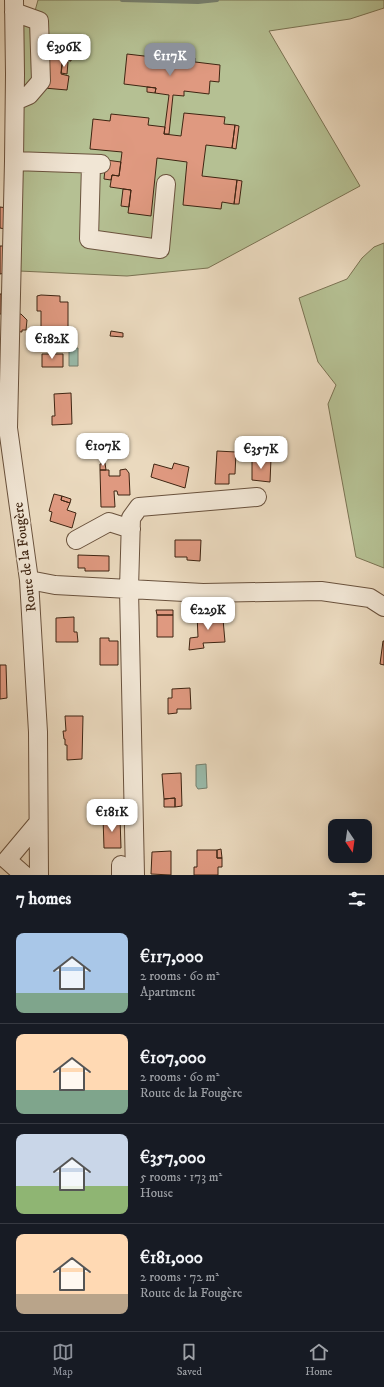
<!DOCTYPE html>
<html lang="en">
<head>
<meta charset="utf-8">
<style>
  :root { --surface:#171b24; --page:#20242c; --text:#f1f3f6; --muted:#9ea1a6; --line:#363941; --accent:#8c9099 }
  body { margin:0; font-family:"IM FELL DW Pica",serif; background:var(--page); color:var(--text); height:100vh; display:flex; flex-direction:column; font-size:15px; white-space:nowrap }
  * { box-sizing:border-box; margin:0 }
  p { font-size:13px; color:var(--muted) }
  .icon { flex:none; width:22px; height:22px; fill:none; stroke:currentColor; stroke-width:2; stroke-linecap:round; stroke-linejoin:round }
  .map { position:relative; height:875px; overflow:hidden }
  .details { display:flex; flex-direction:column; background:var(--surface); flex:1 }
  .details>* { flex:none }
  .needle { width:26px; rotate:167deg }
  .controls { position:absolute; left:328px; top:819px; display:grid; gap:8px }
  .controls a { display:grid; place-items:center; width:44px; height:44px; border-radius:8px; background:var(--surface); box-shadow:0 2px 10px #0003; font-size:20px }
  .price { position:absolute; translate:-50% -34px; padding:0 9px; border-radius:8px; background:#fff; color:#222; font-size:13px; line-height:26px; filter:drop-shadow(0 1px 2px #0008) }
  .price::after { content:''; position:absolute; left:50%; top:24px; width:12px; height:9px; margin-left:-6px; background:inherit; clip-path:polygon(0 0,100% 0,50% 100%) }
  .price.selected { background:var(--accent); color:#fff }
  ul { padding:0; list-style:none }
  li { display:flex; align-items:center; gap:12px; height:100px; padding:0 16px }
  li+li { border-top:1px solid var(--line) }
  li span { display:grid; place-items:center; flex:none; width:112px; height:80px; border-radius:8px; color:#555 }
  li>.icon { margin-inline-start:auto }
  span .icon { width:48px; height:48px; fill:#fffc; stroke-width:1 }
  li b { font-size:17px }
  h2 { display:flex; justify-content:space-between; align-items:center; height:48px; padding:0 16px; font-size:17px }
  .dock { display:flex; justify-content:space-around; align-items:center; height:56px; border-top:1px solid var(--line); background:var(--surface); font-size:11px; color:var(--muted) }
  .dock a { display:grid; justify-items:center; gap:2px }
  .dock .selected { color:var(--accent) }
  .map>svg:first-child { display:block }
</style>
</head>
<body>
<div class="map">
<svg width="384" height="875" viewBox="0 0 384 875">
  <rect width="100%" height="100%" fill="#ead9be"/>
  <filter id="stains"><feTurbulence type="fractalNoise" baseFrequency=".005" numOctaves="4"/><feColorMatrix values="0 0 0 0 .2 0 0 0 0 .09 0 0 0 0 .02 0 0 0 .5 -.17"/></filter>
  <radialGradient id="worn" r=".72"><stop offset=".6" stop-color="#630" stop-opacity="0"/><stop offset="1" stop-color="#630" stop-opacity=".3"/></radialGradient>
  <path fill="#b5c093" stroke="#7a7252" d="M 38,0 L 384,0 L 384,8 L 350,19 L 269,31 L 360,186 L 208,268 L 127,276 L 19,271 L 23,9 L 35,11 Z
    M 384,243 L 384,568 L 356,557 L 328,404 L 336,385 L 318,362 L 299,298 L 347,279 L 362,258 L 374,247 Z"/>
  <path fill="#99bbab" stroke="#757f6e" d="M 69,348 L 78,348 L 78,366 L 69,366 Z
    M 206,764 L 207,788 L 198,789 L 196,786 L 196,765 Z"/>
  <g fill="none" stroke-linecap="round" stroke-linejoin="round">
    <path stroke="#757f6e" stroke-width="4" d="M 122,0 L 198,2 L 217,0"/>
  </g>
  <path fill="#df9980" stroke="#3f2512" d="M 47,40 L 53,41 L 53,43 L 72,46 L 71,61 L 63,60 L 61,74 L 69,76 L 67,90 L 44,88 Z
    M 160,53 L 179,55 L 178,60 L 159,58 Z
    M 127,54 L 178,60 L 179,55 L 188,56 L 187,61 L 220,65 L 219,82 L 210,81 L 209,94 L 184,91 L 184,96 L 173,95 L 169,134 L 164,134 L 169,95 L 155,93 L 156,88 L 124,84 Z
    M 188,56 L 195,58 L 195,62 L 187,61 Z
    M 62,61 L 68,62 L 67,74 L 61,73 Z
    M 147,87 L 156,88 L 155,93 L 147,92 Z
    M 184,113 L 225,117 L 224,124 L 235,125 L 232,148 L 206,145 L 202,176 L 237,180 L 234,204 L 222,202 L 221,209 L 183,205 L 187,162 L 157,158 L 151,216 L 128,213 L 131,190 L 110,187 L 112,175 L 119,176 L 122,152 L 90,149 L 93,119 L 110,121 L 111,114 L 149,118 L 148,125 L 165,127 L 164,134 L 181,136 Z
    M 235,125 L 239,126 L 236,149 L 232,148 Z
    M 106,160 L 121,162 L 119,176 L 112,175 L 111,180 L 104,179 Z
    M 237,180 L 242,181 L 239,204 L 234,204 Z
    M 123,189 L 131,190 L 129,207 L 121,206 Z
    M 0,207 L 7,208 L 5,229 L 0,228 Z
    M 0,246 L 3,246 L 5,273 L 0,274 Z
    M 0,294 L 4,294 L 2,314 L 0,314 Z
    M 41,295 L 60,296 L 60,302 L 68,302 L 68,327 L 41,327 L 41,311 L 37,311 L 37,296 Z
    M 15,314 L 21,314 L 27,320 L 26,330 L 22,330 L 22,332 L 13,331 Z
    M 41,327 L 50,327 L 50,334 L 41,334 Z
    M 111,331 L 123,333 L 123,337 L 110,336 Z
    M 30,335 L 39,335 L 39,340 L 46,340 L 46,349 L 30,349 Z
    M 42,354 L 63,354 L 63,367 L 42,367 Z
    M 71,393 L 72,424 L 52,425 L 52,416 L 55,416 L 54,394 Z
    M 217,451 L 236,452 L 235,474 L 229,474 L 229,484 L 215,484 Z
    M 252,458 L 271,459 L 270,482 L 252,480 Z
    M 105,463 L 106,470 L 100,470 L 100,464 Z
    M 174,463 L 189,467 L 185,488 L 151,477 L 154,464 L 172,469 Z
    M 126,469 L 129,473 L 130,495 L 118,495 L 117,491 L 114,491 L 115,507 L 101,507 L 100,470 L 109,470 L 109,476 L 120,476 L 120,470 Z
    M 54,494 L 62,496 L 61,500 L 70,503 L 67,510 L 76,513 L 72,528 L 50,521 L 52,512 L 49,511 Z
    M 62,496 L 71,499 L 70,503 L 61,500 Z
    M 175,540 L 201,540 L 200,561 L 187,560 L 187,557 L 175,557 Z
    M 78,555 L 109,556 L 109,571 L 85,571 L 85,568 L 78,568 Z
    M 156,610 L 173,610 L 173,615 L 157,615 Z
    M 213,613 L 213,619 L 223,619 L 225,642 L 203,643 L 204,648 L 189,650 L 190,638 L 198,637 L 197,614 Z
    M 157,615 L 173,615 L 173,637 L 157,637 Z
    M 74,617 L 74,632 L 77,632 L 78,642 L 56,642 L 56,618 Z
    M 100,638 L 109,638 L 109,641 L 118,641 L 118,665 L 100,665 Z
    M 383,641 L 384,641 L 384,665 L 380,664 Z
    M 0,665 L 6,665 L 7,698 L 0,699 Z
    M 190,688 L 191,709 L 177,709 L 177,713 L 168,714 L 168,698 L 172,698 L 172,689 Z
    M 65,716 L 83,716 L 82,759 L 67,760 L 67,745 L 65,745 L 65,739 L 64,739 L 63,731 L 66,731 Z
    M 181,773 L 182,806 L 175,807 L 175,798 L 164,799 L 162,774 Z
    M 175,798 L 175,807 L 164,807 L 164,799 Z
    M 113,816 L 113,818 L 120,818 L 121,848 L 104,848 L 103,817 Z
    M 221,849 L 222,858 L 217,858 L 217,850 Z
    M 197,850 L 217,850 L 217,858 L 222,858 L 222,867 L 218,867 L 218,875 L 194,875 L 194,867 L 197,867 Z
    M 171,851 L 171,875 L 151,874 L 152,852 Z"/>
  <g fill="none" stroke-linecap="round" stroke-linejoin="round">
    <g stroke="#6a523d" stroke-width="20">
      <path id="minor" d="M 14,0 L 15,74 L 14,161 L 8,428 L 29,580 L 38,732 L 39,875
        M 14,12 L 39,21 L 41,81 L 29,95 L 15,101
        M 14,161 L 101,164
        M 91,164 L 89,239 L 160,249 L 166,184
        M 76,540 L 109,522 L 131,529
        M 29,580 L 55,585 L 203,593 L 321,591 L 370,598 L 384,607
        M 24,875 L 7,860 L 38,823
        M 121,875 L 121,865
        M 135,875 L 129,589 L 131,518 L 139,507 L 257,497"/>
    </g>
    <use href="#minor" stroke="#f1e6d5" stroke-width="18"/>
  </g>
  <g text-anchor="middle" stroke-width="4" stroke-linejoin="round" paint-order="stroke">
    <g font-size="14" fill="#3f2512" stroke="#f1e6d5">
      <text transform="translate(24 557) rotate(-97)" y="5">Route de la Fougère</text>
    </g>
  </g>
  <rect width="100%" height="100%" filter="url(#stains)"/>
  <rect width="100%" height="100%" fill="url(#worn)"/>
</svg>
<div class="controls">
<a><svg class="needle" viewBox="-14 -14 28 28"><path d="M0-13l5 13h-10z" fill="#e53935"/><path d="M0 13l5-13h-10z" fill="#9ea1a6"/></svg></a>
</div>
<b class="price" style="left:64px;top:68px">€396K</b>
<b class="price selected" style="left:170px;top:77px">€117K</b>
<b class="price" style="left:52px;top:360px">€182K</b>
<b class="price" style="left:103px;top:467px">€107K</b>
<b class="price" style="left:261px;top:470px">€357K</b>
<b class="price" style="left:208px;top:631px">€229K</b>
<b class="price" style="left:112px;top:833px">€181K</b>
</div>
<section class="details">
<h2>7 homes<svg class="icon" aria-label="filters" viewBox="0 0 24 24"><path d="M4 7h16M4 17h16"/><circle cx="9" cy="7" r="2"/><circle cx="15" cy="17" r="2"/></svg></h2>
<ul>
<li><span style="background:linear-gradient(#a9c7e8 75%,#7fa58c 0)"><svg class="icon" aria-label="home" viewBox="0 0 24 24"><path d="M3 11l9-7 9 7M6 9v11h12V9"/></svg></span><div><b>€117,000</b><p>2 rooms · 60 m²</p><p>Apartment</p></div></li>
<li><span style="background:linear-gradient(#ffd9b3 70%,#7fa58c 0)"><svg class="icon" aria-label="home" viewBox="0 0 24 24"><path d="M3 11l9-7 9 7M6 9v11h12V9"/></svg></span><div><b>€107,000</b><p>2 rooms · 60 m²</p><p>Route de la Fougère</p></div></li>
<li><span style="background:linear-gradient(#c9d6e8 65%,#8fb573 0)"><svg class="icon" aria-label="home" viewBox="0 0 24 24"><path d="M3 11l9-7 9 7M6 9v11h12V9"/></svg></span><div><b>€357,000</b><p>5 rooms · 173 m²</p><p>House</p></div></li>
<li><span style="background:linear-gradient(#ffd9b3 75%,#b9a48a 0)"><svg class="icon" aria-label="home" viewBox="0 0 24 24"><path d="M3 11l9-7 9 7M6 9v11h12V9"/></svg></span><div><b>€181,000</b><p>2 rooms · 72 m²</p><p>Route de la Fougère</p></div></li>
</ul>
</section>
<nav class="dock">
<a class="selected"><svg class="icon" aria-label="map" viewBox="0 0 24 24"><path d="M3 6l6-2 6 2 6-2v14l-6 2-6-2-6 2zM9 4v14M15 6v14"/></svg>Map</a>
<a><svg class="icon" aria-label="saved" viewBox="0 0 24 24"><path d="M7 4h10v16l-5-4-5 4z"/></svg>Saved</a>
<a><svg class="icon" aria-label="home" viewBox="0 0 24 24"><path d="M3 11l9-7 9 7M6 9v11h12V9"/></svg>Home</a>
</nav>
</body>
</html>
